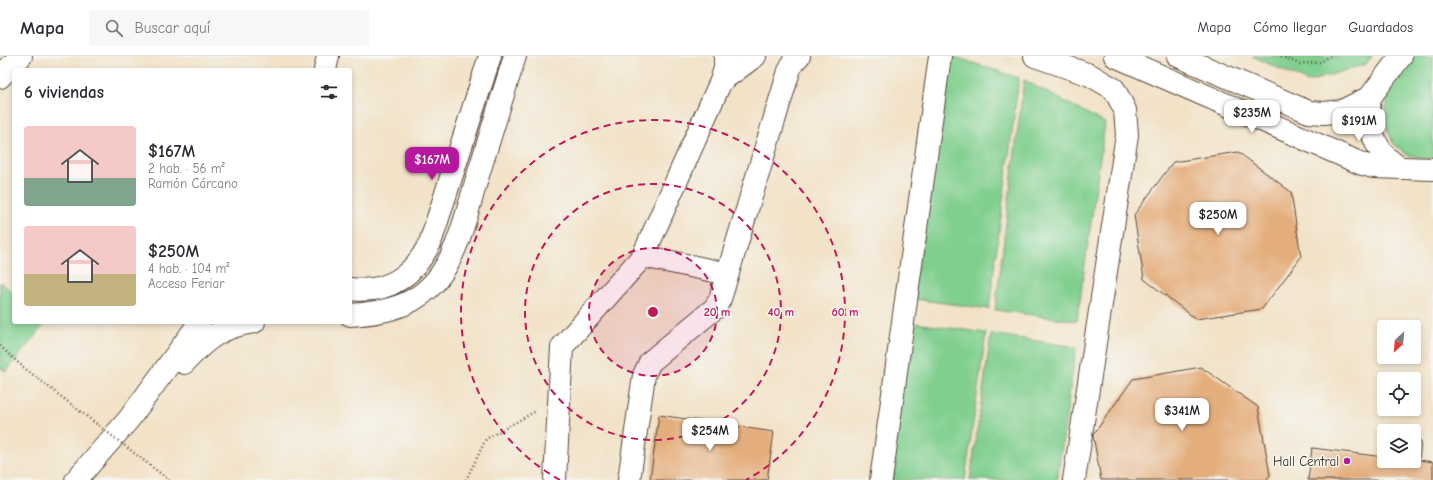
<!DOCTYPE html>
<html lang="es">
<head>
<meta charset="utf-8">
<style>
  :root { --surface:#fff; --page:#f7f7f7; --text:#2b2b33; --muted:#7c7c81; --line:#e1e1e2; --accent:#b5179e }
  body { margin:0; font-family:"Comic Neue",sans-serif; background:var(--page); color:var(--text); height:100vh; display:flex; flex-direction:column; font-size:15px; white-space:nowrap }
  * { box-sizing:border-box; margin:0 }
  p { font-size:13px; color:var(--muted) }
  .icon { flex:none; width:22px; height:22px; fill:none; stroke:currentColor; stroke-width:2; stroke-linecap:round; stroke-linejoin:round }
  .map { position:relative; flex:1; overflow:hidden }
  .side { position:absolute; left:12px; top:12px; width:340px; height:256px; display:flex; flex-direction:column; background:var(--surface); border-radius:4px; box-shadow:0 2px 6px #0003 }
  .side>* { flex:none }
  .needle { width:26px; rotate:206deg }
  .buttons { position:absolute; left:1377px; top:264px; display:grid; gap:8px }
  .buttons a { display:grid; place-items:center; width:44px; height:44px; border-radius:4px; background:var(--surface); box-shadow:0 2px 6px #0003; font-size:20px }
  .price { position:absolute; translate:-50% -34px; padding:0 9px; border-radius:8px; background:#fff; color:#222; font-size:13px; line-height:26px; filter:drop-shadow(0 1px 2px #0008) }
  .price::after { content:''; position:absolute; left:50%; top:24px; width:12px; height:9px; margin-left:-6px; background:inherit; clip-path:polygon(0 0,100% 0,50% 100%) }
  .price.selected { background:var(--accent); color:#fff }
  ul { padding:0; list-style:none }
  li { display:flex; align-items:center; gap:12px; height:100px; padding:0 12px }
  li span { display:grid; place-items:center; flex:none; width:112px; height:80px; border-radius:4px; color:#555 }
  li>.icon { margin-inline-start:auto }
  span .icon { width:48px; height:48px; fill:#fffc; stroke-width:1 }
  li b { font-size:17px }
  h2 { display:flex; justify-content:space-between; align-items:center; height:48px; padding:0 12px; font-size:17px }
  header { display:flex; align-items:center; gap:24px; box-sizing:border-box; height:56px; padding:0 20px; background:var(--surface); border-bottom:1px solid var(--line) }
  header strong { font-size:19px }
  nav { display:flex; gap:22px; margin-inline-start:auto; font-size:14px }
  .search { width:280px; height:36px; background:var(--page); display:flex; align-items:center; gap:10px; box-sizing:border-box; padding:0 14px; border-radius:4px; color:var(--muted); font-size:15px }
  .map>svg:first-child { display:block }
</style>
</head>
<body>
<header>
<strong>Mapa</strong>
<div class="search"><svg class="icon" aria-label="search" viewBox="0 0 24 24"><circle cx="10" cy="10" r="6"/><path d="M15 15l6 6"/></svg>Buscar aquí</div>
<nav><a>Mapa</a><a>Cómo llegar</a><a>Guardados</a></nav>
</header>
<div class="map">
<svg width="1433" height="424" viewBox="0 0 1433 424">
  <rect width="100%" height="100%" fill="#f6f6f2"/>
  <filter id="ink" filterUnits="userSpaceOnUse"><feTurbulence type="fractalNoise" baseFrequency=".025" numOctaves="2"/><feDisplacementMap in="SourceGraphic" scale="8" xChannelSelector="R" yChannelSelector="G"/><feConvolveMatrix kernelMatrix="1 2 1 2 8 2 1 2 1" color-interpolation-filters="sRGB"/></filter>
  <filter id="wash" filterUnits="userSpaceOnUse"><feTurbulence type="fractalNoise" baseFrequency=".012" numOctaves="4" result="noise"/><feDisplacementMap in="SourceGraphic" scale="16" xChannelSelector="R" yChannelSelector="G"/><feGaussianBlur stdDeviation="0.9" result="paint"/><feColorMatrix in="noise" values="0 0 0 0 0 0 0 0 0 0 0 0 0 0 0 0 0 1.4 0 .05"/><feComposite in="paint" operator="in"/></filter>
  <g filter="url(#wash)">
    <rect width="100%" height="100%" fill="#f2e2c7"/>
    <path fill="#80cf8e" stroke="#5e7c56" d="M 938,0 L 952,0 L 1019,22 L 989,253 L 907,242 Z
      M 1252,0 L 1372,0 L 1366,8 L 1308,26 Z
      M 1412,0 L 1433,0 L 1433,104 L 1407,99 L 1393,87 L 1386,70 L 1386,52 L 1391,27 Z
      M 1024,24 L 1105,67 L 1077,265 L 995,254 Z
      M 0,226 L 14,237 L 14,266 L 46,266 L 6,316 L 0,311 Z
      M 901,265 L 986,277 L 965,424 L 879,424 Z
      M 991,278 L 1076,291 L 1057,424 L 970,424 Z"/>
    <g id="blocks">
      <path fill="#e4ad7b" d="M 1238,96 L 1291,136 L 1301,201 L 1262,253 L 1196,263 L 1144,223 L 1134,159 L 1173,106 Z
        M 1201,311 L 1258,351 L 1270,419 L 1266,424 L 1101,424 L 1093,379 L 1133,323 Z
        M 659,359 L 774,376 L 767,424 L 650,424 Z
        M 1414,386 L 1421,386 L 1419,404 L 1433,406 L 1433,424 L 1308,424 L 1312,392 L 1384,401 L 1384,405 L 1414,405 Z"/>
    </g>
  </g>
  <g filter="url(#ink)">
    <use href="#blocks" fill-opacity="0" stroke="#564637" stroke-width="1"/>
    <g fill="none" stroke-linecap="round" stroke-linejoin="round">
      <g stroke="#564637" stroke-width="24">
        <path id="minor" d="M 1035,0 L 1090,19 L 1114,33 L 1125,54 L 1127,79 L 1074,424
          M 721,25 L 755,0
          M 643,200 L 728,218
          M 555,424 L 562,291 L 643,200 L 721,25 L 725,12 L 725,0
          M 629,424 L 644,319 L 650,306 L 715,252 L 720,243 L 789,15 L 793,6 L 799,0
          M 881,424 L 940,0"/>
      </g>
      <g stroke="#564637" stroke-width="24">
        <path id="major" d="M 1115,0 L 1362,108 L 1373,111 L 1433,113
          M 1178,0 L 1309,56 L 1324,57 L 1342,55 L 1370,41 L 1401,0
          M 325,14 L 328,0
          M 1370,41 C 1367,60 1371,85 1385,100 C 1389,104 1395,108 1399,112
          M 350,233 C 388,238 413,220 430,187 L 490,0
          M 350,259 C 378,257 407,253 429,232 C 458,205 467,154 479,116 C 491,77 503,39 515,0
          M 184,307 C 205,284 221,270 254,266
          M 76,424 L 129,363 L 200,266"/>
      </g>
      <g stroke="#564637" stroke-width="24">
        <path id="highway" d="M 0,21 L 21,0"/>
      </g>
      <path stroke="#564637" stroke-width="2.5" stroke-dasharray="1 3" stroke-linecap="butt" d="M 1281,0 L 1299,8 L 1321,6 L 1330,0
        M 0,290 L 23,311
        M 466,424 L 486,383 L 536,355"/>
      <use href="#minor" stroke="#fff" stroke-width="22"/>
      <use href="#major" stroke="#fff" stroke-width="22"/>
      <use href="#highway" stroke="#fff" stroke-width="22"/>
      <path stroke="#564637" stroke-width="2.5" stroke-dasharray="1 3" stroke-linecap="butt" d="M 23,311 L 169,424"/>
    </g>
  </g>
  <circle cx="653" cy="256" r="64" fill="#c2185b" fill-opacity=".12"/>
  <g fill="none" stroke="#c2185b" stroke-width="2" stroke-dasharray="7 5">
    <circle cx="653" cy="256" r="64"/>
    <circle cx="653" cy="256" r="128"/>
    <path d="M560 424A192 192 0 1 1 746 424"/>
  </g>
  <circle fill="#b5179e" stroke="#f6f6f2" stroke-width="1.5" cx="1347" cy="405" r="4"/>
  <g text-anchor="middle" stroke-width="3" stroke-linejoin="round" paint-order="stroke">
    <g font-size="13" fill="#3b2a1e" stroke="#f6f6f2" text-anchor="end">
      <text x="1339" y="410">Hall Central</text>
    </g>
  </g>
  <circle cx="653" cy="256" r="6" fill="#c2185b" stroke="#f6f6f2" stroke-width="2"/>
  <g font-size="12" text-anchor="middle" font-weight="bold" fill="#c2185b" stroke="#f6f6f2" stroke-width="3" stroke-linejoin="round" paint-order="stroke">
    <text x="717" y="260">20 m</text>
    <text x="781" y="260">40 m</text>
    <text x="845" y="260">60 m</text>
  </g>
</svg>
<div class="buttons">
<a><svg class="needle" viewBox="-14 -14 28 28"><path d="M0-13l5 13h-10z" fill="#e53935"/><path d="M0 13l5-13h-10z" fill="#7c7c81"/></svg></a>
<a><svg class="icon" aria-label="locate" viewBox="0 0 24 24"><circle cx="12" cy="12" r="6"/><path d="M12 2v4M12 18v4M2 12h4M18 12h4"/></svg></a>
<a><svg class="icon" aria-label="layers" viewBox="0 0 24 24"><path d="M12 4l9 5-9 5-9-5zM3 14l9 5 9-5"/></svg></a>
</div>
<b class="price" style="left:1252px;top:78px">$235M</b>
<b class="price" style="left:1359px;top:86px">$191M</b>
<b class="price selected" style="left:432px;top:125px">$167M</b>
<b class="price" style="left:1218px;top:180px">$250M</b>
<b class="price" style="left:1182px;top:376px">$341M</b>
<b class="price" style="left:710px;top:396px">$254M</b>
<section class="side">
<h2>6 viviendas<svg class="icon" aria-label="filters" viewBox="0 0 24 24"><path d="M4 7h16M4 17h16"/><circle cx="9" cy="7" r="2"/><circle cx="15" cy="17" r="2"/></svg></h2>
<ul>
<li><span style="background:linear-gradient(#f6c9c9 65%,#7fa58c 0)"><svg class="icon" aria-label="home" viewBox="0 0 24 24"><path d="M3 11l9-7 9 7M6 9v11h12V9"/></svg></span><div><b>$167M</b><p>2 hab. · 56 m²</p><p>Ramón Cárcano</p></div></li>
<li><span style="background:linear-gradient(#f6c9c9 60%,#c2b280 0)"><svg class="icon" aria-label="home" viewBox="0 0 24 24"><path d="M3 11l9-7 9 7M6 9v11h12V9"/></svg></span><div><b>$250M</b><p>4 hab. · 104 m²</p><p>Acceso Feriar</p></div></li>
</ul>
</section>
</div>
</body>
</html>
